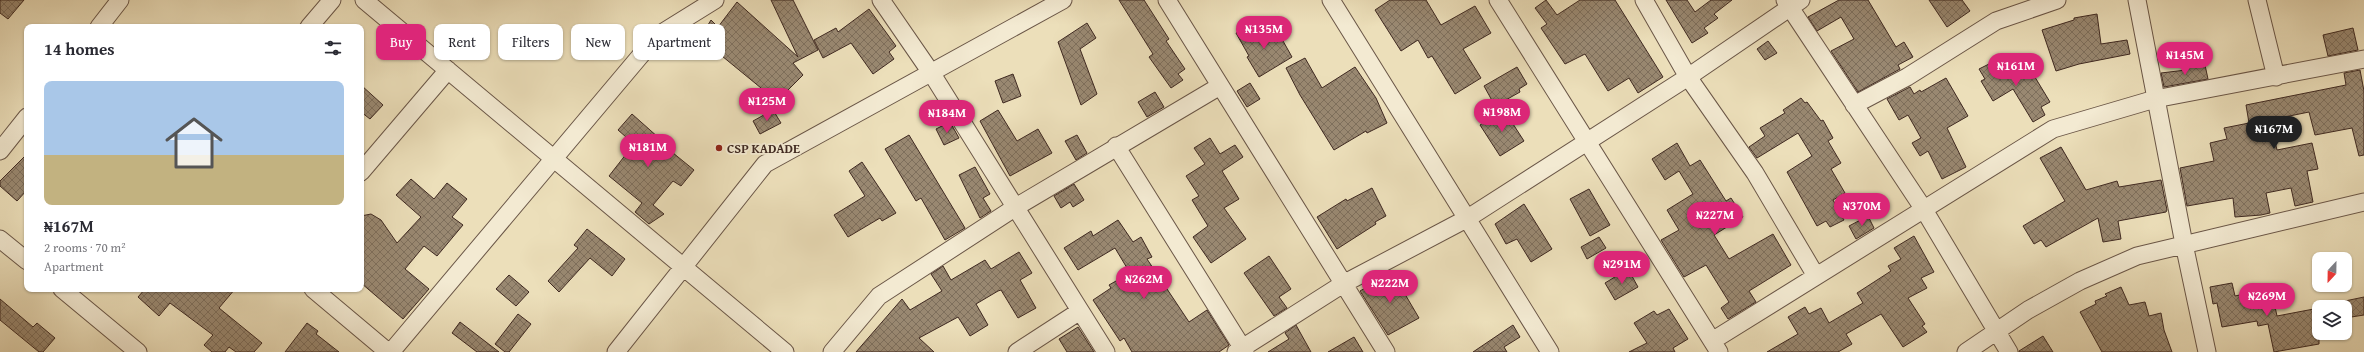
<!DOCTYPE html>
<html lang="en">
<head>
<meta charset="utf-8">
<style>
  :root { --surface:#fff; --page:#f2f2f3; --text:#2b2b33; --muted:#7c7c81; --accent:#db2777 }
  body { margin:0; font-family:"Gentium Book Plus",serif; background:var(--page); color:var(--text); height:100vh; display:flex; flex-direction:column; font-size:15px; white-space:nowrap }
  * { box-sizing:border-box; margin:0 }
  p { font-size:13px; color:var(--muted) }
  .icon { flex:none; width:22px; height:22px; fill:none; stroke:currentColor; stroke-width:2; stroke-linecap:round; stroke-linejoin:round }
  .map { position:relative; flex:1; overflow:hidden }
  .sheet { position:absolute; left:24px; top:24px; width:340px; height:268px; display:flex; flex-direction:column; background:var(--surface); border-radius:8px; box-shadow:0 1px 3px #0004 }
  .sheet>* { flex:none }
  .guide { position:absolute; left:376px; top:24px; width:380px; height:36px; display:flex; gap:8px }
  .needle { width:26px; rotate:202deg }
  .tools { position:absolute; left:2312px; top:252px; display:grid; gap:8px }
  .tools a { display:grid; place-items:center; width:40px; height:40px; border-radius:8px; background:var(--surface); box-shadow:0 1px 3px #0004; font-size:20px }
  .price { position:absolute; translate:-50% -34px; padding:0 9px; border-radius:14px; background:var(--accent); color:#fff; font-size:13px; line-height:26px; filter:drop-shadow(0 1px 2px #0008) }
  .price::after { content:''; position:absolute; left:50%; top:24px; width:12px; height:9px; margin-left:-6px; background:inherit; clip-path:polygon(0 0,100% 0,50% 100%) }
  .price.on { background:#222; color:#fff }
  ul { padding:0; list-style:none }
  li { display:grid; align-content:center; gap:8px; height:212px; padding:0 20px }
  li span { display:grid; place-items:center; height:124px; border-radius:8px; color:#555 }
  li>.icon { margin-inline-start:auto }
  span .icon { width:72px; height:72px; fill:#fffc; stroke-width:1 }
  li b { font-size:17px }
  h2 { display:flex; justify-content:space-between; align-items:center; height:48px; padding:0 20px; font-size:17px }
  .pill { padding:0 14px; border-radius:8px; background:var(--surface); box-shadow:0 1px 3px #0004; font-size:14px; line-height:36px }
  .pill.on { background:var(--accent); color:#fff }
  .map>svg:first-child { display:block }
</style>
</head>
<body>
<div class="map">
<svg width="2364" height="352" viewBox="0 0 2364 352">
  <defs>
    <pattern id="building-cross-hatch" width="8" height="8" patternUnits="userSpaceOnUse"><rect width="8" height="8" fill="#998871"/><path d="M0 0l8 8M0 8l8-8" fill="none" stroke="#7e6f5c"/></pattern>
  </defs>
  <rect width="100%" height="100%" fill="#ecdfba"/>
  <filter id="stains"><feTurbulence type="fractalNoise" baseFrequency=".005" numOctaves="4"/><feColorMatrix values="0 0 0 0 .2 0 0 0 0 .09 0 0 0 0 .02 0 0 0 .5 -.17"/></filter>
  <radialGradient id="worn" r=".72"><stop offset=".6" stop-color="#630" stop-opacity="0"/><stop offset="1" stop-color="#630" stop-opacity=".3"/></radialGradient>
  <path fill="url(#building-cross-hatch)" stroke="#3f2921" d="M 0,0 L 24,0 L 8,19 L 0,13 Z
    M 771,0 L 793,0 L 818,50 L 793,63 L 803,75 L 773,105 L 760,90 L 761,88 L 700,38 L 711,20 L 718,27 L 737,2 L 798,57 Z
    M 1119,0 L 1144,0 L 1169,39 L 1166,41 L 1185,69 L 1178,74 L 1183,80 L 1171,88 L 1149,57 L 1153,54 Z
    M 1390,0 L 1426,0 L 1441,25 L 1475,6 L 1491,33 L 1463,49 L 1481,78 L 1455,94 L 1432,56 L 1428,58 L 1418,40 L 1401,51 L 1375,10 Z
    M 1546,0 L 1557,15 L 1580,0 L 1615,0 L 1663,77 L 1638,93 L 1629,78 L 1608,91 L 1585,54 L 1565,64 L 1541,28 L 1547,24 L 1535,8 Z
    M 1666,0 L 1687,0 L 1695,12 L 1711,0 L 1732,0 L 1714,14 L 1718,18 L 1704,28 L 1708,33 L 1692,43 Z
    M 1839,0 L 1868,0 L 1896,47 L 1904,42 L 1913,57 L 1898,65 L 1900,69 L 1858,92 L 1831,51 L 1854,39 L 1841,17 L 1817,31 L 1808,17 Z
    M 1929,0 L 1962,0 L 1970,11 L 1947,27 Z
    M 869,9 L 896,46 L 889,52 L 894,59 L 873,74 L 851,43 L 823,58 L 814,40 L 836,28 L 838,32 Z
    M 2097,14 L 2101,44 L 2127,40 L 2130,54 L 2079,64 L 2056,71 L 2042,30 L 2074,20 L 2074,18 Z
    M 1087,23 L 1096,38 L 1080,49 L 1097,94 L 1081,105 L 1058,42 Z
    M 1252,25 L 1261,41 L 1278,32 L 1292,57 L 1259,77 L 1247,57 L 1249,56 L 1236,33 Z
    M 2353,28 L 2358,50 L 2328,56 L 2323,35 Z
    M 1768,41 L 1777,53 L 1765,60 L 1757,49 Z
    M 1305,58 L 1322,88 L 1355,67 L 1376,98 L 1387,123 L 1367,133 L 1366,131 L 1334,150 L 1300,95 L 1286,68 Z
    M 2024,59 L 2050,102 L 2041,107 L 2045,115 L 2033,122 L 2013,89 L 1993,101 L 1981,81 L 1985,79 L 1979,69 L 1993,62 L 2001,73 Z
    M 2205,65 L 2208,79 L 2164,87 L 2161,73 L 2186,70 L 2186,68 Z
    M 1517,67 L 1527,84 L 1519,89 L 1520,92 L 1495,106 L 1484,86 Z
    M 2360,70 L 2364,91 L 2364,155 L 2359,156 L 2352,128 L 2315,135 L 2309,112 L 2270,120 L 2277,150 L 2312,143 L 2318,169 L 2307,171 L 2313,202 L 2295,206 L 2291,188 L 2266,193 L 2270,213 L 2261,215 L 2235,217 L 2233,198 L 2187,206 L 2180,168 L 2214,161 L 2210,143 L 2227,139 L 2224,128 L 2249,123 L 2246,105 L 2346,85 L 2344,73 Z
    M 1013,74 L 1021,96 L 1003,103 L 995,81 Z
    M 1946,78 L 1968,116 L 1947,128 L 1966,167 L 1942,179 L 1928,151 L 1920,156 L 1912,143 L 1921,138 L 1908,115 L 1899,120 L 1887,99 L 1910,87 L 1914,94 L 1920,90 L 1921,92 Z
    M 1250,83 L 1260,99 L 1247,107 L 1237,91 Z
    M 361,85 L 383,105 L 370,119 L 361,112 Z
    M 1155,92 L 1164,107 L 1147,117 L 1138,102 Z
    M 1801,98 L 1805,103 L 1807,102 L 1821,121 L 1823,120 L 1833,138 L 1828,141 L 1841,163 L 1831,169 L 1845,193 L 1833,200 L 1844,220 L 1830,227 L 1826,221 L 1817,226 L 1787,172 L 1812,156 L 1798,133 L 1757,158 L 1749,147 L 1765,136 L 1760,128 L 1785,113 L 1783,110 Z
    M 773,110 L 781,123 L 760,134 L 753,121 Z
    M 998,110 L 1017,141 L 1038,129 L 1052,153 L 1010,176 L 980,121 Z
    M 1504,110 L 1524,141 L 1500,156 L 1480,125 Z
    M 632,114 L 668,146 L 667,148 L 694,170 L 681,186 L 673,181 L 653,205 L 664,214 L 649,224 L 635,212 L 642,203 L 609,176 L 634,144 L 618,130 Z
    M 950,122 L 959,138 L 944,145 L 936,129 Z
    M 909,135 L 965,228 L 945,240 L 921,198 L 916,201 L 885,149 Z
    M 1077,135 L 1087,153 L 1076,160 L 1065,141 Z
    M 1210,138 L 1220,154 L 1235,145 L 1243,157 L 1222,171 L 1239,199 L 1224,208 L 1246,239 L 1211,263 L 1193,237 L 1208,226 L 1192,200 L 1199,196 L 1186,176 L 1205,164 L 1194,148 Z
    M 1677,143 L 1690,166 L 1700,160 L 1726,201 L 1731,198 L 1743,217 L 1714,235 L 1729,259 L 1773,234 L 1791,265 L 1749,291 L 1756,302 L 1728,319 L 1721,308 L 1729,302 L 1706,265 L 1684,277 L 1661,240 L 1679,230 L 1667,210 L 1693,194 L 1679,171 L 1665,180 L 1652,159 Z
    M 2061,147 L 2086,190 L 2117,181 L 2119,187 L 2161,180 L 2167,210 L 2166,212 L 2118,221 L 2121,239 L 2103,242 L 2098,218 L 2046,247 L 2041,240 L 2034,244 L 2023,226 L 2065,201 L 2040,158 Z
    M 27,154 L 27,190 L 17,201 L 0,186 L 0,181 Z
    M 862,162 L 896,213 L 882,221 L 880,218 L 848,237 L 834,215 L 865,196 L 849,171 Z
    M 975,167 L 990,194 L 983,198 L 991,211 L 980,218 L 959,175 Z
    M 411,179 L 434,199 L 447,183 L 467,199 L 452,217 L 463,225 L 437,256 L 424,246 L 405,269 L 429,289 L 403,319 L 361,283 L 361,216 L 371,214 L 381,220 L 397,243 L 421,217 L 396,195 Z
    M 1074,184 L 1084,200 L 1073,207 L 1070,202 L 1061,208 L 1054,196 Z
    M 1372,188 L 1386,216 L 1375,222 L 1376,224 L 1337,249 L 1317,217 L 1346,199 L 1347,201 Z
    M 1589,189 L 1610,225 L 1590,236 L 1570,199 Z
    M 1524,204 L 1552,249 L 1531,262 L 1517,239 L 1506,244 L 1495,224 Z
    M 1868,216 L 1874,228 L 1856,239 L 1849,226 Z
    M 1118,220 L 1133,242 L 1141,237 L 1152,257 L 1147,259 L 1189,322 L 1207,310 L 1229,345 L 1219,352 L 1132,352 L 1124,338 L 1120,341 L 1093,300 L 1111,288 L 1109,285 L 1130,273 L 1115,248 L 1078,270 L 1064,248 L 1091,231 L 1093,236 Z
    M 587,229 L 625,259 L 612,276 L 590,258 L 559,292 L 548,281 L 578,248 L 574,245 Z
    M 1914,236 L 1934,272 L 1921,278 L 1927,288 L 1908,298 L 1925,324 L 1922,326 L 1927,332 L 1903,347 L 1881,314 L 1846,334 L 1852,344 L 1838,352 L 1767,352 L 1798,334 L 1788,317 L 1805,307 L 1809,314 L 1821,308 L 1829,323 L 1863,303 L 1857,293 L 1891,271 L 1888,266 L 1901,259 L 1894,248 Z
    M 1599,237 L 1606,248 L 1587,259 L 1581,247 Z
    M 1019,252 L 1032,273 L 1020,280 L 1036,308 L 1018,318 L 1001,290 L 998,291 L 976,304 L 988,325 L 970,336 L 958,317 L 919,338 L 934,352 L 856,352 L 902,299 L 910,310 L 942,291 L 931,274 L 943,266 L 951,280 L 985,260 L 991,269 Z
    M 1269,256 L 1291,289 L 1279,297 L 1287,308 L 1274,316 L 1244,273 Z
    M 1628,269 L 1638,287 L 1615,300 L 1605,283 Z
    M 1392,272 L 1419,318 L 1388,335 L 1360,291 Z
    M 509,275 L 529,292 L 516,306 L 496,289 Z
    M 2232,283 L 2235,296 L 2271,288 L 2277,316 L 2319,308 L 2319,344 L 2274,352 L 2268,324 L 2258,326 L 2257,321 L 2222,327 L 2217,303 L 2213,304 L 2210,287 Z
    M 2121,287 L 2129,305 L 2145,302 L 2149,316 L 2161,313 L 2164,330 L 2172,352 L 2102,352 L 2080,312 L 2096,304 L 2095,301 L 2107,296 L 2105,294 Z
    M 145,289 L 235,289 L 219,308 L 262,343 L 254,352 L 236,352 L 229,347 L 225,352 L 212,352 L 204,345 L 213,335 L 170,303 L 159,316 L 138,297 Z
    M 2364,297 L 2364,315 L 2345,318 L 2345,301 Z
    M 0,299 L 33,327 L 37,323 L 55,338 L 43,352 L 39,352 L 0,320 Z
    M 1669,309 L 1688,339 L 1673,348 L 1675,352 L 1629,352 L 1647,343 L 1634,323 L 1654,311 L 1657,315 Z
    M 518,314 L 531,324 L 509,352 L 505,352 L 495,344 Z
    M 460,322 L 499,352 L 477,352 L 452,333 Z
    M 307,323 L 318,331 L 316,334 L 339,352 L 285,352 Z
    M 1296,325 L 1311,352 L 1268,352 L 1289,339 L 1285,333 Z
    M 1513,325 L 1520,337 L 1504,347 L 1507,352 L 1473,352 Z
    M 1078,327 L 1094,352 L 1067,352 L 1059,339 Z
    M 2043,336 L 2053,352 L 2019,352 L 2019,351 Z
    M 1354,337 L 1363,352 L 1328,352 Z"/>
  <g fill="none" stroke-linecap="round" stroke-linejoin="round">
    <g stroke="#6a5647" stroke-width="19">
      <path id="minor" d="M 364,0 L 785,352
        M 881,0 L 932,74 L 1106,352
        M 1167,0 L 1386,352
        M 1331,0 L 1550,352
        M 1498,0 L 1719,352
        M 1644,0 L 1688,77 L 1755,173 L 1816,276
        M 1785,0 L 1923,208 L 2009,352
        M 2137,0 L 2184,244 L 2207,352
        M 2257,0 L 2276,77
        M 99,27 L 120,0
        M 309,27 L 332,0
        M 1854,105 L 1907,77 L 1996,21 L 2057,0
        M 1116,146 L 1245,352
        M 0,151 L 27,117
        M 361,172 L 448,70
        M 0,239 L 27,261
        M 62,289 L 138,352
        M 313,289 L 388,352
        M 1712,341 L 2053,129 L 2155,99 L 2364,59
        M 391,352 L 657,36 L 715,0
        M 616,352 L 765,164 L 1063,0
        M 832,352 L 879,296 L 1016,207 L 1220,86
        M 1017,352 L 1080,311
        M 1236,352 L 1343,284 L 1468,218 L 1688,77 L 1801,0
        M 1966,352 L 2028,310 L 2080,281 L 2137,256 L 2364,202"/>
    </g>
    <use href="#minor" stroke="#f3ead2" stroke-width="17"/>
  </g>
  <circle fill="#8f2418" stroke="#f3ead2" stroke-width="1.5" cx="719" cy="148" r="4"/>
  <g text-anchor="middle" stroke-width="3.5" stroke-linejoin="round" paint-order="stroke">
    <g font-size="13" font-weight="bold" fill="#3f2921" stroke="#f3ead2" text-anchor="start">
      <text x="727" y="153">CSP KADADE</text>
    </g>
  </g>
  <rect width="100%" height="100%" filter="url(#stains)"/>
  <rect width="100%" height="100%" fill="url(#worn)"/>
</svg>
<div class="tools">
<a><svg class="needle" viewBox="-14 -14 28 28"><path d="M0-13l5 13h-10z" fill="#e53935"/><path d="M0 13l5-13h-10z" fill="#7c7c81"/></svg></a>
<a><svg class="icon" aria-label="layers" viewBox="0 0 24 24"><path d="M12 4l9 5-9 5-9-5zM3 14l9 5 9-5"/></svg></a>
</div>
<b class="price" style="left:1264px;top:50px">₦135M</b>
<b class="price" style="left:2185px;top:76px">₦145M</b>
<b class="price" style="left:2016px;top:87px">₦161M</b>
<b class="price" style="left:767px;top:122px">₦125M</b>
<b class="price" style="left:1502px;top:133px">₦198M</b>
<b class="price" style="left:947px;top:134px">₦184M</b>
<b class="price on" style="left:2274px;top:150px">₦167M</b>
<b class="price" style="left:648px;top:168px">₦181M</b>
<b class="price" style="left:1862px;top:227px">₦370M</b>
<b class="price" style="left:1715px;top:236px">₦227M</b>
<b class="price" style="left:1622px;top:285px">₦291M</b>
<b class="price" style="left:1144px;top:300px">₦262M</b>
<b class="price" style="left:1390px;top:304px">₦222M</b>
<b class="price" style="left:2267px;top:317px">₦269M</b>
<div class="guide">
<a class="pill on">Buy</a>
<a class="pill">Rent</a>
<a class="pill">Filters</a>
<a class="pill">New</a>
<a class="pill">Apartment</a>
</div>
<section class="sheet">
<h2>14 homes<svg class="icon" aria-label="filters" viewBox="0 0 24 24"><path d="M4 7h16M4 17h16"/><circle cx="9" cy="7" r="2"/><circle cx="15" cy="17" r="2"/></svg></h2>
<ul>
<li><span style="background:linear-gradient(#a9c7e8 60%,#c2b280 0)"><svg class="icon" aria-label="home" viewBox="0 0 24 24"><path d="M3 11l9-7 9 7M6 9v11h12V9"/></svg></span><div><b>₦167M</b><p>2 rooms · 70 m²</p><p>Apartment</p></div></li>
</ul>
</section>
</div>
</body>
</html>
